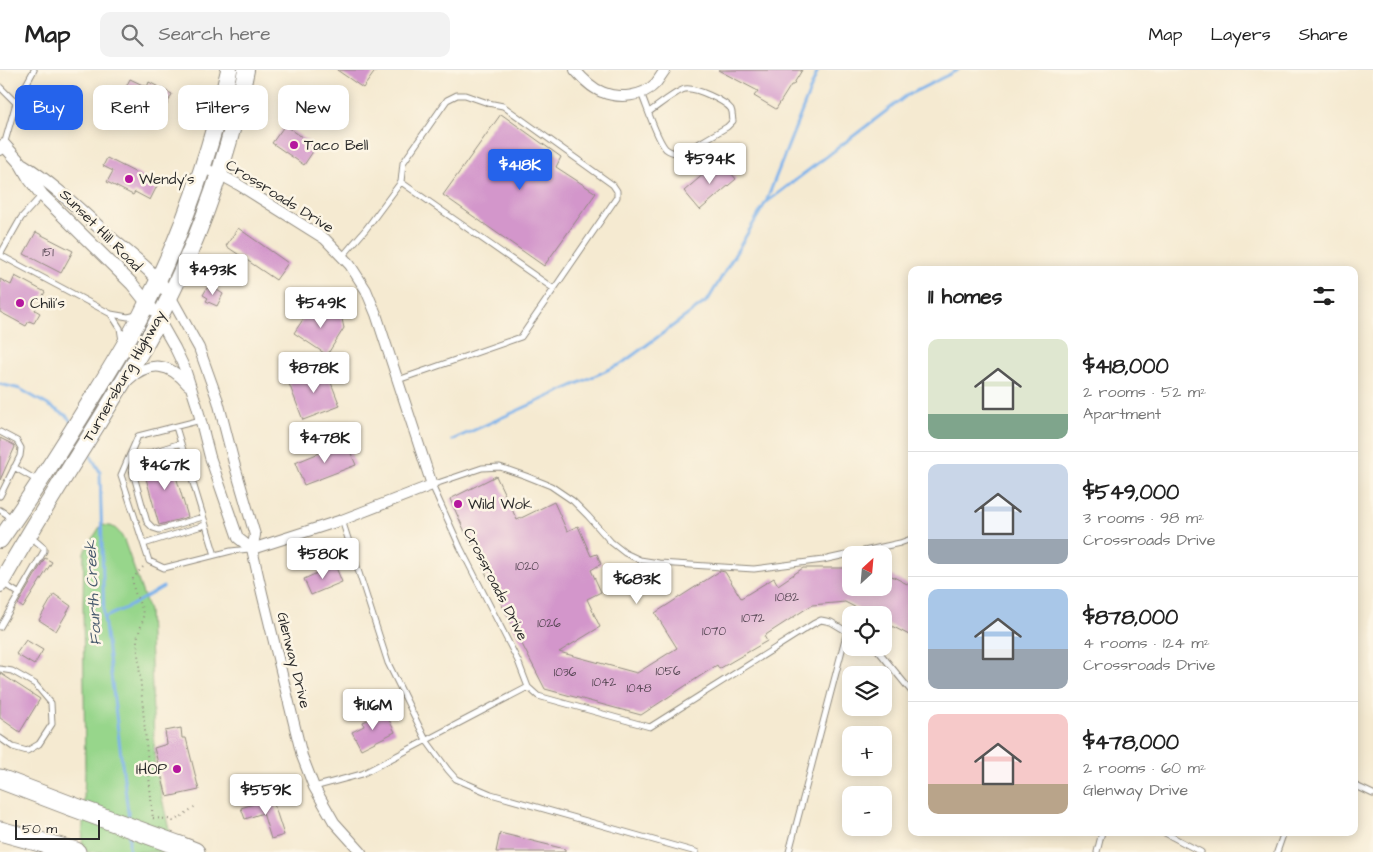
<!DOCTYPE html>
<html lang="en">
<head>
<meta charset="utf-8">
<style>
  :root { --surface:#fff; --page:#f2f2f2; --text:#222; --muted:#767676; --line:#e0e0e0; --accent:#2563eb }
  body { margin:0; font-family:"Architects Daughter",sans-serif; background:var(--page); color:var(--text); height:100vh; display:flex; flex-direction:column; font-size:19px; white-space:nowrap }
  * { box-sizing:border-box; margin:0 }
  p { font-size:16px; color:var(--muted) }
  .icon { flex:none; width:28px; height:28px; fill:none; stroke:currentColor; stroke-width:2; stroke-linecap:round; stroke-linejoin:round }
  .map { position:relative; flex:1; overflow:hidden }
  .panel { position:absolute; left:908px; top:196px; width:450px; height:570px; display:flex; flex-direction:column; background:var(--surface); border-radius:10px; box-shadow:0 2px 12px #0003 }
  .panel>* { flex:none }
  .banner { position:absolute; left:15px; top:15px; width:475px; height:45px; display:flex; gap:10px }
  .needle { width:32px; rotate:26deg }
  .controls { position:absolute; left:842px; top:476px; display:grid; gap:10px }
  .controls a { display:grid; place-items:center; width:50px; height:50px; border-radius:10px; background:var(--surface); box-shadow:0 2px 12px #0003; font-size:25px }
  .scale { position:absolute; left:15px; bottom:12px; width:85px; box-sizing:border-box; padding-left:5px; border:2px solid #2b2b2b; border-top:0; font-size:14px; line-height:18px; white-space:nowrap; color:#2b2b2b; -webkit-text-stroke:4px #fcf5e5; paint-order:stroke }
  .price { position:absolute; translate:-50% -42px; padding:0 11px; border-radius:5px; background:#fff; color:#222; font-size:16px; line-height:32px; filter:drop-shadow(0 1px 2px #0008) }
  .price::after { content:''; position:absolute; left:50%; top:30px; width:15px; height:11px; margin-left:-8px; background:inherit; clip-path:polygon(0 0,100% 0,50% 100%) }
  .price.active { background:var(--accent); color:#fff }
  ul { padding:0; list-style:none }
  li { display:flex; align-items:center; gap:15px; height:125px; padding:0 20px }
  li+li { border-top:1px solid var(--line) }
  li span { display:grid; place-items:center; flex:none; width:140px; height:100px; border-radius:10px; color:#555 }
  li>.icon { margin-inline-start:auto }
  span .icon { width:60px; height:60px; fill:#fffc; stroke-width:1 }
  li b { font-size:21px }
  h2 { display:flex; justify-content:space-between; align-items:center; height:60px; padding:0 20px; font-size:21px }
  .tag { padding:0 18px; border-radius:10px; background:var(--surface); box-shadow:0 2px 12px #0003; font-size:18px; line-height:45px }
  .tag.active { background:var(--accent); color:#fff }
  header { display:flex; align-items:center; gap:30px; box-sizing:border-box; height:70px; padding:0 25px; background:var(--surface); border-bottom:1px solid var(--line) }
  header strong { font-size:24px }
  nav { display:flex; gap:28px; margin-inline-start:auto; font-size:18px }
  .search { width:350px; height:45px; background:var(--page); display:flex; align-items:center; gap:12px; box-sizing:border-box; padding:0 18px; border-radius:10px; color:var(--muted); font-size:19px }
  .map>svg:first-child { display:block }
</style>
</head>
<body>
<header>
<strong>Map</strong>
<div class="search"><svg class="icon" aria-label="search" viewBox="0 0 24 24"><circle cx="10" cy="10" r="6"/><path d="M15 15l6 6"/></svg>Search here</div>
<nav><a>Map</a><a>Layers</a><a>Share</a></nav>
</header>
<div class="map">
<svg width="1373" height="782" viewBox="0 0 1373 782">
  <rect width="100%" height="100%" fill="#fcf5e5"/>
  <filter id="ink" filterUnits="userSpaceOnUse"><feTurbulence type="fractalNoise" baseFrequency=".02" numOctaves="2"/><feDisplacementMap in="SourceGraphic" scale="10" xChannelSelector="R" yChannelSelector="G"/><feConvolveMatrix kernelMatrix="1 2 1 2 8 2 1 2 1" color-interpolation-filters="sRGB"/></filter>
  <filter id="wash" filterUnits="userSpaceOnUse"><feTurbulence type="fractalNoise" baseFrequency=".0096" numOctaves="4" result="noise"/><feDisplacementMap in="SourceGraphic" scale="20" xChannelSelector="R" yChannelSelector="G"/><feGaussianBlur stdDeviation="1.12" result="paint"/><feColorMatrix in="noise" values="0 0 0 0 0 0 0 0 0 0 0 0 0 0 0 0 0 1.4 0 .05"/><feComposite in="paint" operator="in"/></filter>
  <g filter="url(#wash)">
    <rect width="100%" height="100%" fill="#f5ead1"/>
    <path fill="#97d68b" stroke="#61805b" d="M 101,455 C 115,456 117,458 124,470 L 149,541 L 155,697 L 174,782 L 82,782 L 85,701 L 83,533 L 84,482 Z"/>
    <g fill="none" stroke-linecap="round" stroke-linejoin="round">
      <path stroke="#7db2eb" stroke-width="3" d="M 768,131 L 906,26 L 958,0
        M 0,314 L 20,319 L 67,346 L 71,352
        M 452,370 L 621,294 L 708,230 L 766,132 L 818,0
        M 88,381 L 100,402 L 104,548 L 129,750
        M 104,548 L 130,536 L 163,517
        M 129,763 L 129,782"/>
    </g>
    <g id="blocks">
      <path fill="#d396cb" d="M 337,0 L 376,0 L 363,18 Z
        M 718,0 L 802,0 L 793,15 L 791,15 L 776,39 L 754,26 L 758,21 Z
        M 130,9 L 147,17 L 149,12 L 172,24 L 161,47 L 121,27 Z
        M 501,44 L 561,87 L 556,97 L 596,123 L 544,196 L 443,125 Z
        M 285,55 L 316,77 L 304,95 L 272,73 Z
        M 107,88 L 158,114 L 150,130 L 135,122 L 133,125 L 107,112 L 113,101 L 103,96 Z
        M 720,90 L 736,109 L 700,140 L 684,121 Z
        M 238,158 L 288,193 L 276,210 L 226,176 Z
        M 36,162 L 73,181 L 61,203 L 24,184 Z
        M 15,206 L 45,222 L 35,240 L 40,243 L 34,253 L 29,251 L 26,256 L 0,242 L 0,209 L 11,215 Z
        M 207,218 L 213,221 L 214,218 L 223,224 L 217,236 L 206,231 L 208,228 L 203,225 Z
        M 314,233 L 333,246 L 337,241 L 342,249 L 344,258 L 327,285 L 294,263 Z
        M 325,297 L 340,336 L 303,350 L 288,311 Z
        M 0,368 L 14,375 L 15,377 L 0,410 Z
        M 346,372 L 356,395 L 304,415 L 295,393 Z
        M 170,386 L 188,447 L 159,455 L 142,394 Z
        M 496,406 L 517,450 L 554,432 L 567,461 L 578,456 L 591,486 L 597,484 L 601,494 L 591,500 L 601,522 L 587,529 L 600,557 L 559,582 L 637,603 L 677,578 L 655,543 L 720,501 L 725,502 L 741,528 L 774,508 L 778,515 L 803,498 L 851,498 L 851,518 L 884,518 L 884,502 L 911,516 L 911,566 L 884,552 L 884,545 L 870,545 L 845,532 L 812,535 L 764,566 L 767,571 L 719,599 L 717,595 L 641,645 L 545,619 L 482,496 L 489,494 L 478,472 L 471,475 L 450,429 Z
        M 45,488 L 52,492 L 23,538 L 18,534 Z
        M 335,495 L 342,512 L 311,525 L 304,509 Z
        M 54,524 L 71,536 L 56,561 L 39,550 Z
        M 26,570 L 43,580 L 34,595 L 16,584 Z
        M 0,603 L 40,629 L 20,662 L 0,648 Z
        M 386,644 L 395,662 L 361,679 L 352,662 L 364,656 L 363,652 L 372,648 L 374,651 Z
        M 181,658 L 182,668 L 186,668 L 199,720 L 167,727 L 154,678 L 167,674 L 165,661 Z
        M 272,728 L 284,765 L 271,769 L 263,743 L 245,749 L 241,738 Z
        M 500,763 L 565,779 L 565,782 L 496,782 Z"/>
    </g>
  </g>
  <g filter="url(#ink)">
    <use href="#blocks" fill-opacity="0" stroke="#908a7e" stroke-width="1"/>
    <g fill="none" stroke-linecap="round" stroke-linejoin="round">
      <g stroke="#908a7e" stroke-width="7">
        <path id="service" d="M 0,17 L 16,33 L 4,75
          M 641,23 C 647,37 657,70 666,79 C 671,83 675,83 681,84 L 727,57 L 733,51 C 732,47 733,43 731,39 C 725,31 695,17 685,19 C 676,21 658,36 649,42
          M 16,33 L 34,0
          M 401,112 L 554,219
          M 42,125 L 21,148 L 0,185 L 111,244 L 128,247 L 137,245
          M 342,187 L 366,159 L 401,112 L 403,93 L 447,30 L 457,25 L 465,25 L 488,33 L 503,36 L 613,115 L 617,121 L 617,127 L 521,267 L 398,310
          M 111,244 L 120,258 L 122,271
          M 201,350 L 138,366 L 121,405 L 149,491 L 164,498 L 231,481 L 249,479
          M 176,357 L 215,485
          M 0,362 L 17,371 L 21,378 L 20,386 L 0,426
          M 181,373 L 143,385 C 137,388 135,392 132,399 L 147,452 L 153,458 L 159,460 L 203,447
          M 14,397 L 38,411
          M 0,440 L 12,448
          M 342,450 L 388,593 L 426,670 L 448,700 L 456,709 L 491,724 L 696,782
          M 144,474 L 205,455
          M 4,514 L 20,524
          M 0,557 L 44,481 L 44,478 L 31,467
          M 851,564 L 831,552 L 821,550 L 813,554 L 650,657 L 538,626 L 528,617 L 518,591 L 460,477 L 432,415 L 482,398 L 500,397 L 526,406 L 551,416 L 573,431 L 588,446 L 611,472 L 625,483 L 640,490 L 659,493 L 754,499 L 823,490 L 900,473 L 911,469
          M 876,578 L 911,621
          M 0,599 L 12,601 L 35,614 L 51,633 L 52,654 L 39,674 L 27,681 L 13,677 L 0,668
          M 1354,715 L 1373,724
          M 314,717 L 362,704 L 528,617
          M 1163,762 L 1201,782
          M 789,782 L 847,561
          M 1097,782 L 1102,762
          M 1277,782 L 1284,762"/>
      </g>
      <g stroke="#908a7e" stroke-width="12">
        <path id="minor" d="M 575,0 C 582,8 591,18 602,22 C 619,29 643,27 656,13 C 659,9 662,4 665,0
          M 202,98 L 219,104 L 239,115 L 325,169 L 350,195 L 366,220 L 376,244 L 432,415 L 342,450 L 252,479
          M 170,226 L 199,278 L 218,331 L 234,393 L 255,465 L 252,479 L 262,523 L 302,686 L 314,717 L 334,752 L 361,782
          M 158,248 L 175,278 L 185,299 L 197,336 L 210,387 L 238,468 L 252,479
          M 128,310 C 150,290 170,293 188,315"/>
      </g>
      <g stroke="#908a7e" stroke-width="14">
        <path id="tertiary" d="M 0,79 L 4,75 L 21,94 L 29,108 L 42,125 L 132,214 L 152,239
          M 23,95 C 54,114 85,145 112,169 C 132,186 156,203 170,226"/>
      </g>
      <g stroke="#908a7e" stroke-width="18">
        <path id="primary" d="M 0,470 C 30,428 58,384 85,340 C 104,309 124,278 141,245 C 181,168 210,85 229,0
          M 0,514 C 27,467 56,420 85,374 C 108,337 132,299 153,260 C 196,178 228,91 246,0"/>
      </g>
      <g stroke="#908a7e" stroke-width="21">
        <path id="motorway" d="M 0,709 L 71,736
          M 0,761 L 76,782
          M 180,776 L 195,782"/>
      </g>
      <path stroke="#908a7e" stroke-width="2" stroke-dasharray="1 4" stroke-linecap="butt" d="M 143,497 L 133,508 C 132,524 141,531 143,544 C 144,553 137,563 137,572 L 153,750
        M 153,748 L 168,749 L 173,751 L 182,746 L 197,735"/>
      <use href="#service" stroke="#fff" stroke-width="5"/>
      <use href="#minor" stroke="#fff" stroke-width="10"/>
      <use href="#tertiary" stroke="#fff" stroke-width="12"/>
      <use href="#primary" stroke="#fff" stroke-width="16"/>
      <use href="#motorway" stroke="#fff" stroke-width="19"/>
      <g stroke="#908a7e" stroke-width="21" stroke-linecap="butt">
        <path id="motorway-bridge" d="M 71,736 L 180,776"/>
      </g>
      <use href="#motorway-bridge" stroke="#fff" stroke-width="19"/>
    </g>
  </g>
  <g fill="#b5179e" stroke="#fcf5e5" stroke-width="2">
    <circle cx="294" cy="75" r="5"/>
    <circle cx="129" cy="109" r="5"/>
    <circle cx="20" cy="233" r="5"/>
    <circle cx="458" cy="434" r="5"/>
    <circle cx="177" cy="699" r="5"/>
  </g>
  <g text-anchor="middle" stroke-width="5" stroke-linejoin="round" paint-order="stroke">
    <g font-size="12" fill="#554653">
      <text x="48" y="186">151</text>
      <text x="527" y="500">1020</text>
      <text x="787" y="531">1082</text>
      <text x="753" y="552">1072</text>
      <text x="549" y="557">1026</text>
      <text x="714" y="565">1070</text>
      <text x="668" y="605">1056</text>
      <text x="565" y="606">1036</text>
      <text x="604" y="616">1042</text>
      <text x="639" y="622">1048</text>
    </g>
    <g font-size="15" fill="#2b2b2b" stroke="#fcf5e5" text-anchor="start">
      <text x="304" y="80">Taco Bell</text>
      <text x="139" y="114">Wendy's</text>
      <text x="30" y="238">Chili's</text>
      <text x="468" y="439">Wild Wok</text>
      <text x="167" y="704" text-anchor="end">IHOP</text>
    </g>
    <g font-size="15" fill="#2b2b2b" stroke="#fcf5e5">
      <text transform="translate(280 126) rotate(32)" y="5">Crossroads Drive</text>
      <text transform="translate(101 160) rotate(45)" y="5">Sunset Hill Road</text>
      <text transform="translate(124 306) rotate(-60)" y="5">Turnersburg Highway</text>
      <text transform="translate(496 514) rotate(63)" y="5">Crossroads Drive</text>
      <text transform="translate(294 590) rotate(76)" y="5">Glenway Drive</text>
    </g>
    <g font-size="16" font-style="italic" fill="#485a6e" stroke="#fcf5e5">
      <text transform="translate(92 523) rotate(-93)" y="6">Fourth Creek</text>
    </g>
  </g>
</svg>
<div class="controls">
<a><svg class="needle" viewBox="-14 -14 28 28"><path d="M0-13l5 13h-10z" fill="#e53935"/><path d="M0 13l5-13h-10z" fill="#767676"/></svg></a>
<a><svg class="icon" aria-label="locate" viewBox="0 0 24 24"><circle cx="12" cy="12" r="6"/><path d="M12 2v4M12 18v4M2 12h4M18 12h4"/></svg></a>
<a><svg class="icon" aria-label="layers" viewBox="0 0 24 24"><path d="M12 4l9 5-9 5-9-5zM3 14l9 5 9-5"/></svg></a>
<a>+</a>
<a>−</a>
</div>
<div class="scale">50 m</div>
<b class="price" style="left:710px;top:115px">$594K</b>
<b class="price active" style="left:520px;top:121px">$418K</b>
<b class="price" style="left:213px;top:226px">$493K</b>
<b class="price" style="left:321px;top:259px">$549K</b>
<b class="price" style="left:314px;top:324px">$878K</b>
<b class="price" style="left:325px;top:394px">$478K</b>
<b class="price" style="left:165px;top:421px">$467K</b>
<b class="price" style="left:323px;top:510px">$580K</b>
<b class="price" style="left:637px;top:535px">$683K</b>
<b class="price" style="left:373px;top:661px">$1.16M</b>
<b class="price" style="left:266px;top:746px">$559K</b>
<div class="banner">
<a class="tag active">Buy</a>
<a class="tag">Rent</a>
<a class="tag">Filters</a>
<a class="tag">New</a>
</div>
<section class="panel">
<h2>11 homes<svg class="icon" aria-label="filters" viewBox="0 0 24 24"><path d="M4 7h16M4 17h16"/><circle cx="9" cy="7" r="2"/><circle cx="15" cy="17" r="2"/></svg></h2>
<ul>
<li><span style="background:linear-gradient(#dfe7d0 75%,#7fa58c 0)"><svg class="icon" aria-label="home" viewBox="0 0 24 24"><path d="M3 11l9-7 9 7M6 9v11h12V9"/></svg></span><div><b>$418,000</b><p>2 rooms · 52 m²</p><p>Apartment</p></div></li>
<li><span style="background:linear-gradient(#c9d6e8 75%,#9aa5b1 0)"><svg class="icon" aria-label="home" viewBox="0 0 24 24"><path d="M3 11l9-7 9 7M6 9v11h12V9"/></svg></span><div><b>$549,000</b><p>3 rooms · 98 m²</p><p>Crossroads Drive</p></div></li>
<li><span style="background:linear-gradient(#a9c7e8 60%,#9aa5b1 0)"><svg class="icon" aria-label="home" viewBox="0 0 24 24"><path d="M3 11l9-7 9 7M6 9v11h12V9"/></svg></span><div><b>$878,000</b><p>4 rooms · 124 m²</p><p>Crossroads Drive</p></div></li>
<li><span style="background:linear-gradient(#f6c9c9 70%,#b9a48a 0)"><svg class="icon" aria-label="home" viewBox="0 0 24 24"><path d="M3 11l9-7 9 7M6 9v11h12V9"/></svg></span><div><b>$478,000</b><p>2 rooms · 60 m²</p><p>Glenway Drive</p></div></li>
</ul>
</section>
</div>
</body>
</html>
